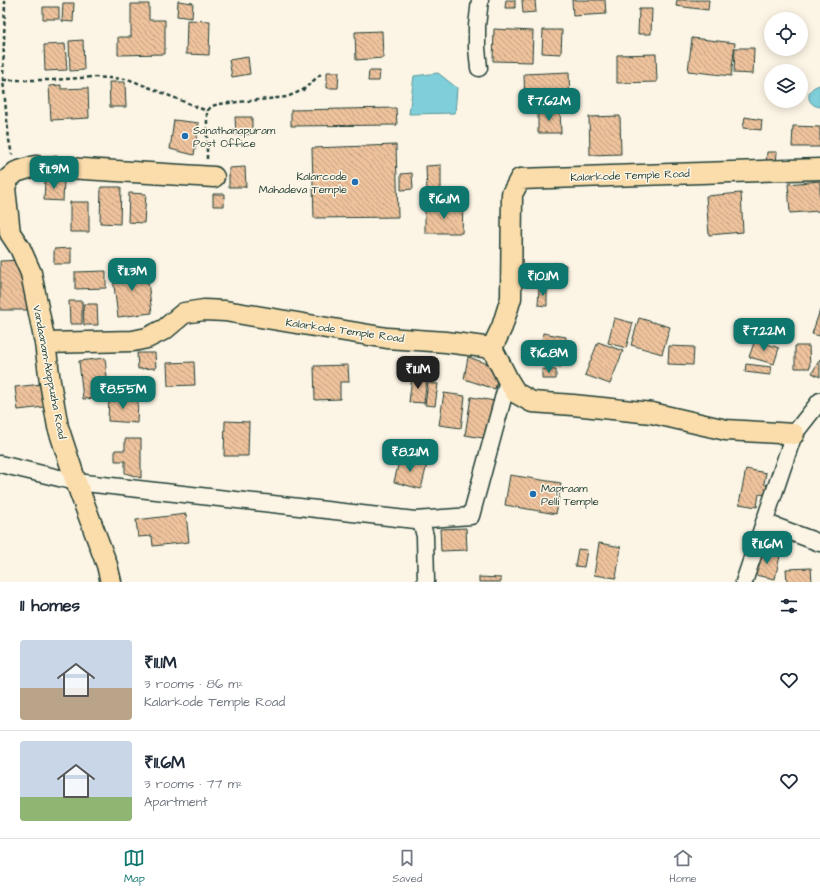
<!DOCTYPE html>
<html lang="en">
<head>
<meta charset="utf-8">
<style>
  :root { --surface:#fff; --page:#f6f6f7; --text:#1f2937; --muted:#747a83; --line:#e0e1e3; --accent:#0f766e }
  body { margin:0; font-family:"Architects Daughter",sans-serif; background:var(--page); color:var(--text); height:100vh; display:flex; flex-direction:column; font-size:15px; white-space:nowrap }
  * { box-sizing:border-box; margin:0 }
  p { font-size:13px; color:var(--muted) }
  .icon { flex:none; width:22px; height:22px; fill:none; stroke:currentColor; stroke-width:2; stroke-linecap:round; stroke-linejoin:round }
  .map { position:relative; height:582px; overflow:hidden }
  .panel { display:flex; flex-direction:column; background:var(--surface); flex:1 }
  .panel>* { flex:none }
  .buttons { position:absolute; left:764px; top:12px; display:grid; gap:8px }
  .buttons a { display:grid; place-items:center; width:44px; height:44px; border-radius:50%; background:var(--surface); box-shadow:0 2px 10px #0003; font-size:20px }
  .price { position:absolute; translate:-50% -34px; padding:0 9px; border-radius:8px; background:var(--accent); color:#fff; font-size:13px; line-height:26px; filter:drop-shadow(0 1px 2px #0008) }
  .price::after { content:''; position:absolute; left:50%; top:24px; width:12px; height:9px; margin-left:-6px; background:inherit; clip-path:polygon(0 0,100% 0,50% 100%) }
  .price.selected { background:#222; color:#fff }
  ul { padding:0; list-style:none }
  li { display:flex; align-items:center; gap:12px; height:100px; padding:0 20px }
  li+li { border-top:1px solid var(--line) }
  li span { display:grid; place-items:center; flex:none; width:112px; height:80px; border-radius:4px; color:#555 }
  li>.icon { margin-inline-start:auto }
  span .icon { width:48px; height:48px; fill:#fffc; stroke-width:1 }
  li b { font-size:17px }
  h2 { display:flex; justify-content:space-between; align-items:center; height:48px; padding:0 20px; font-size:17px }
  .menu { display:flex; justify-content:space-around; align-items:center; height:56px; border-top:1px solid var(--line); background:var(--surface); font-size:11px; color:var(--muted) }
  .menu a { display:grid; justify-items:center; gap:2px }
  .menu .selected { color:var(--accent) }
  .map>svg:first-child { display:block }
</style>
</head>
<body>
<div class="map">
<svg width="820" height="582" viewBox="0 0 820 582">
  <defs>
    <pattern id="building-back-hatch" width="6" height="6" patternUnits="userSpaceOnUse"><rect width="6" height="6" fill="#edc29c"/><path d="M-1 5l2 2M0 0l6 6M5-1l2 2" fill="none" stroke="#bf9f80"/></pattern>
  </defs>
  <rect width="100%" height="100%" fill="#fcf5e5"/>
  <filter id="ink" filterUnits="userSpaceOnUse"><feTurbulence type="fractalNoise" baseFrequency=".025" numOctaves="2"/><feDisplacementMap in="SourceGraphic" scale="8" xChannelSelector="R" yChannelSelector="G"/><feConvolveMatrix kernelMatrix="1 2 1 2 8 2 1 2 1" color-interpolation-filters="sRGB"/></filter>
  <g filter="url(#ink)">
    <path fill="#7fcfda" stroke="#599598" d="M 438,73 L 457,88 L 455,113 L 409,114 L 414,76 Z
      M 820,85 L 820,107 C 805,105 805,88 820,85 Z"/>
    <path fill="url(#building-back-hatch)" stroke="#1f3d34" d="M 506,0 L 515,0 L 515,8 L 505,8 Z
      M 522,0 L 535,0 L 536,12 L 523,13 Z
      M 572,0 L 605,0 L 606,14 L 573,16 Z
      M 677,0 L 709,0 L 708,10 L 676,6 Z
      M 178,1 L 193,3 L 192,18 L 177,16 Z
      M 63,3 L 74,3 L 73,22 L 62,21 Z
      M 131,4 L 149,4 L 149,20 L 165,20 L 165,54 L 118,55 L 118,37 L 131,37 Z
      M 43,7 L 59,7 L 59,19 L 43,19 Z
      M 639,9 L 652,9 L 651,34 L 638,34 Z
      M 187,20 L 210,21 L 209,55 L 186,54 Z
      M 494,29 L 533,31 L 532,62 L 493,61 Z
      M 543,30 L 562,30 L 561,54 L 542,53 Z
      M 382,31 L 383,58 L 356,60 L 355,32 Z
      M 692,38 L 735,43 L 731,76 L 688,71 Z
      M 83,40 L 84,70 L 70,71 L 69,41 Z
      M 65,44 L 67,70 L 45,71 L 44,45 Z
      M 735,48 L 754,48 L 753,74 L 734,73 Z
      M 656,54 L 657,82 L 617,83 L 617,55 Z
      M 248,57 L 250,74 L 232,77 L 229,60 Z
      M 369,71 L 380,71 L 379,81 L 368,81 Z
      M 327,72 L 339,72 L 338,88 L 327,88 Z
      M 569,72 L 570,104 L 525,106 L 524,74 Z
      M 109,82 L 125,82 L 126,107 L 110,107 Z
      M 61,85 L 61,89 L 88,88 L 89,118 L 51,120 L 49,86 Z
      M 396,108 L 397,125 L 291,126 L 291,110 Z
      M 538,110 L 560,110 L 561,133 L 538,133 Z
      M 620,116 L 621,154 L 590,155 L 589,117 Z
      M 235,117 L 252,117 L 252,134 L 236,135 Z
      M 745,117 L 762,120 L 761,130 L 743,128 Z
      M 174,120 L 199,123 L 194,155 L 170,149 Z
      M 793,126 L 820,127 L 820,147 L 792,147 Z
      M 396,145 L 398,217 L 314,218 L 312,148 Z
      M 767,152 L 777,152 L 776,164 L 766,164 Z
      M 441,165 L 441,192 L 427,192 L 426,166 Z
      M 245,167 L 246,187 L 229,187 L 229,168 Z
      M 412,173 L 413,189 L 401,190 L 401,174 Z
      M 45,180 L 64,181 L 63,201 L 44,200 Z
      M 820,181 L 820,211 L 790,213 L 788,184 Z
      M 101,187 L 121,187 L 120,224 L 100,223 Z
      M 129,193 L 146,194 L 144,223 L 128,222 Z
      M 741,193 L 743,232 L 709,235 L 706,196 Z
      M 213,194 L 225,194 L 224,206 L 213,206 Z
      M 70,202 L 89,202 L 89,232 L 70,232 Z
      M 425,207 L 463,207 L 462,233 L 425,233 Z
      M 71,248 L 71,264 L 54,264 L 54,249 Z
      M 22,260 L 28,310 L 0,310 L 0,261 Z
      M 553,263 L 566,265 L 563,284 L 549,282 Z
      M 146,266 L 152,313 L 118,317 L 112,270 Z
      M 106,271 L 106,288 L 75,289 L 75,272 Z
      M 539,288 L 547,288 L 547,306 L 538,305 Z
      M 69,301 L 82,301 L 82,324 L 70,324 Z
      M 83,304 L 97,304 L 98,325 L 84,325 Z
      M 820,310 L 820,336 L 812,334 Z
      M 614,318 L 633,323 L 626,348 L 608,343 Z
      M 639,318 L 670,327 L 662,354 L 631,345 Z
      M 543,333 L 566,337 L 565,345 L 573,346 L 570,358 L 563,357 L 561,367 L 539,364 Z
      M 755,340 L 779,348 L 774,364 L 749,357 Z
      M 598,342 L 623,351 L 610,384 L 585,375 Z
      M 669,346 L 694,347 L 693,365 L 668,364 Z
      M 795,346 L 809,346 L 810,368 L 795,368 Z
      M 137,353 L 155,353 L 156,368 L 138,369 Z
      M 468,357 L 500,368 L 495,389 L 464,379 Z
      M 105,358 L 109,397 L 83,399 L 79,361 Z
      M 820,359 L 820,377 L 812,373 Z
      M 194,362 L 195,385 L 168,386 L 167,363 Z
      M 746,364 L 771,367 L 770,375 L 745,372 Z
      M 348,365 L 349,382 L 340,382 L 340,399 L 315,400 L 314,366 Z
      M 542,369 L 556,370 L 556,379 L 542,379 Z
      M 412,377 L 427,379 L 424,403 L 409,402 Z
      M 428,383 L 438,384 L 435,406 L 425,405 Z
      M 42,384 L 44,407 L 18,410 L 15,387 Z
      M 444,393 L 465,396 L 461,428 L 439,425 Z
      M 109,397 L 138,399 L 137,423 L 108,421 Z
      M 471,397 L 495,401 L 489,439 L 465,435 Z
      M 225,421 L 249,422 L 248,456 L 224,456 Z
      M 125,439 L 141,439 L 141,478 L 125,473 L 125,461 L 115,461 L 115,450 L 125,450 Z
      M 400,457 L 427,464 L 421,489 L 394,482 Z
      M 746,469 L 766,473 L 764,484 L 767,485 L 765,495 L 759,494 L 757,507 L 739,504 Z
      M 510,475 L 561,483 L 556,514 L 505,505 Z
      M 186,514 L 189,542 L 153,546 L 152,536 L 138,537 L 136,520 Z
      M 466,528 L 467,550 L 441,551 L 440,529 Z
      M 599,543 L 621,547 L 616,578 L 594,575 Z
      M 578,549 L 587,550 L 584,567 L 575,566 Z
      M 759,552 L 780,556 L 775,579 L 755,575 Z
      M 811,568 L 812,582 L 787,582 L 786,569 Z
      M 479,577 L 501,578 L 501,582 L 479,582 Z"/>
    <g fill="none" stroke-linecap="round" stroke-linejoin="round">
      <g stroke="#1f3d34" stroke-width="19">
        <path id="minor" d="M 479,68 L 477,48 L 477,26 L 480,0
          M 0,464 L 76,482 L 415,520 L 422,525 L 425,536 L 426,582
          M 415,520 L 471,516 L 508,380
          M 764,522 L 820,543
          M 744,582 L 794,434 L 820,401"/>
      </g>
      <g stroke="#1f3d34" stroke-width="23">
        <path id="major" d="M 45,343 L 133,341 L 147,338 L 165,329 L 184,313 L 204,310 L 225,311 L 387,338 L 446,342 L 492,348 L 502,327 L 511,298 L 512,194 L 520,179 L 820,169
          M 492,348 L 508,380 L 516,393 L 532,402 L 573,405 L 652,413 L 726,430 L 794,434
          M 111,582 L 107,565 L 76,482 L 58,427 L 50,382 L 45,343 L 31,273 L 20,248 L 10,233 L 5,188 L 8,179 L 16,172 L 35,166 L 214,177"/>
      </g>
      <path stroke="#1f3d34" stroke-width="2.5" stroke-dasharray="4 3" stroke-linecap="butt" d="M 5,0 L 3,80 L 9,140 L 12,155
        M 3,80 L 54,80 L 92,77 L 128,79 L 207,111
        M 207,159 L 207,111 L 212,106 L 219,104 L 287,97 L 303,90 L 322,73"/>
      <use href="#minor" stroke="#fcf5e5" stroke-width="16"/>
      <use href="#major" stroke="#fbddab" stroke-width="20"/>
    </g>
  </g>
  <g fill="#1f6fb2" stroke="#fcf5e5" stroke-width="1.5">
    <circle cx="185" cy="136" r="4"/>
    <circle cx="355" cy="182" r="4"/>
    <circle cx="533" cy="494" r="4"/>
  </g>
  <g text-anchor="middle" stroke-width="3" stroke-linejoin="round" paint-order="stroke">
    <g font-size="11" fill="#1f3d34" stroke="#fcf5e5" text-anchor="start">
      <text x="193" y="134">Sanathanapuram<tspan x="193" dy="13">Post Office</tspan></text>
      <text x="347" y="180" text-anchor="end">Kalarcode<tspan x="347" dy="13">Mahadeva Temple</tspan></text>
      <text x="541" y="492">Mapraam<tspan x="541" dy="13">Pelli Temple</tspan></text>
    </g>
    <g font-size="11" fill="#1f3d34" stroke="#fcf5e5">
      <text transform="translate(630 175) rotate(-2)" y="4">Kalarkode Temple Road</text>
      <text transform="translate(345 330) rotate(8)" y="4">Kalarkode Temple Road</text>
      <text transform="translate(50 372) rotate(79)" y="4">Vandaanam-Alappuzha Road</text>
    </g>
  </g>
</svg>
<div class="buttons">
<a><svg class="icon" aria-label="locate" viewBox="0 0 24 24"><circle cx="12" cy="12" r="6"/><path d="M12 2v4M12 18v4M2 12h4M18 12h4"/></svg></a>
<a><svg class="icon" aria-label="layers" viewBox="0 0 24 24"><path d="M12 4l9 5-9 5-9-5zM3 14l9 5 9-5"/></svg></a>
</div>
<b class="price" style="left:549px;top:122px">₹7.62M</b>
<b class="price" style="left:54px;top:190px">₹11.9M</b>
<b class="price" style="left:444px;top:220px">₹16.1M</b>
<b class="price" style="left:132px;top:292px">₹11.3M</b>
<b class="price" style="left:543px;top:297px">₹10.1M</b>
<b class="price" style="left:764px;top:352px">₹7.22M</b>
<b class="price" style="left:549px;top:374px">₹16.8M</b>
<b class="price selected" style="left:418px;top:390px">₹11.1M</b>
<b class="price" style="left:123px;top:410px">₹8.55M</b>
<b class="price" style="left:410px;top:473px">₹8.21M</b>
<b class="price" style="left:767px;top:565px">₹11.6M</b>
</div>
<section class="panel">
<h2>11 homes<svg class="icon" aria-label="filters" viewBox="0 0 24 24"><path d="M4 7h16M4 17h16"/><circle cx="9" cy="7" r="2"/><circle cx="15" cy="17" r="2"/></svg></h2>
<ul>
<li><span style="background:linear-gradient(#c9d6e8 60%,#b9a48a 0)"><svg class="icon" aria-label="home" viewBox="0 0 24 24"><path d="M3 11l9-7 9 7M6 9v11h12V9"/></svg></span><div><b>₹11.1M</b><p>3 rooms · 86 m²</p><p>Kalarkode Temple Road</p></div><svg class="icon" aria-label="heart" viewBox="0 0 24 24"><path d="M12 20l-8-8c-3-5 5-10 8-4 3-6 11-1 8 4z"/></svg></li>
<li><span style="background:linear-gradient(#c9d6e8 70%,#8fb573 0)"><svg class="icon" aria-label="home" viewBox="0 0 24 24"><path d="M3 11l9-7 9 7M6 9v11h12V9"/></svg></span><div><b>₹11.6M</b><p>3 rooms · 77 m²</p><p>Apartment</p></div><svg class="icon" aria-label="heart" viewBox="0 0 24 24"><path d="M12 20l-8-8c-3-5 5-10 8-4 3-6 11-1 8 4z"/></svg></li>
</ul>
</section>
<nav class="menu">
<a class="selected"><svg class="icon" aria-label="map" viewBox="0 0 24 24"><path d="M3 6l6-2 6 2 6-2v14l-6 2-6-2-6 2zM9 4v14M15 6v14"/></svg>Map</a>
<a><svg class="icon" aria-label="saved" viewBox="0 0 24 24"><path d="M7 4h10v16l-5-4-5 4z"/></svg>Saved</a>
<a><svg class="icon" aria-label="home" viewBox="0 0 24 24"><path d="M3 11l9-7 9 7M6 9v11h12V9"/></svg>Home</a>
</nav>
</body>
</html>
